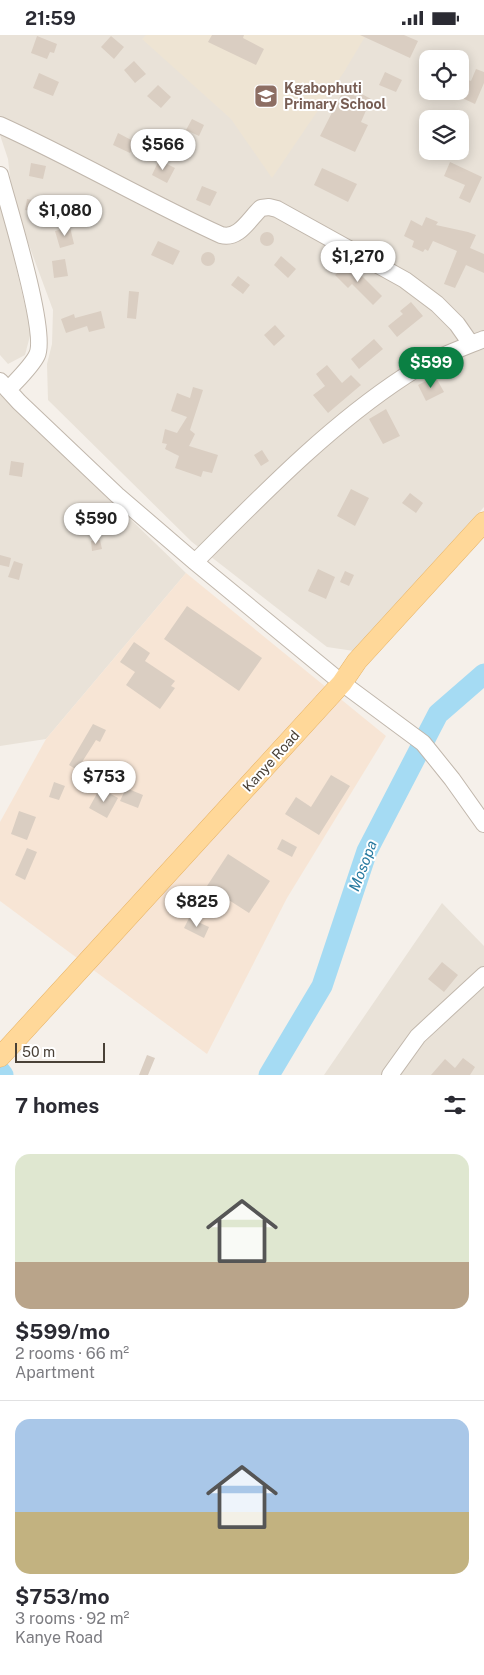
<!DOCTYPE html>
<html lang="en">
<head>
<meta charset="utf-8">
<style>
  :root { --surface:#fff; --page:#f2f2f3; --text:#2b2b33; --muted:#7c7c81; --line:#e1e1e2; --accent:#0b8043 }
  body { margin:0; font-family:"Public Sans",sans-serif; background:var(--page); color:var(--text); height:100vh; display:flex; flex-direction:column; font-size:19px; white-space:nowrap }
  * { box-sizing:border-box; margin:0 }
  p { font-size:16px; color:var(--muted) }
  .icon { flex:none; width:28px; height:28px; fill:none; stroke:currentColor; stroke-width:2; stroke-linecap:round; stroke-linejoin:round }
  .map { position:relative; height:1040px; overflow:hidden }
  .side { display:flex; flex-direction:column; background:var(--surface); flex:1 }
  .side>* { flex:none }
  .fabs { position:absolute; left:419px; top:15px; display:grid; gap:10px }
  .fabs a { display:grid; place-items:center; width:50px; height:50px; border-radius:10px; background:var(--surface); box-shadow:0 2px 12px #0003; font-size:25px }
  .scale { position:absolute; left:15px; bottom:12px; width:90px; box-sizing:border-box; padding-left:5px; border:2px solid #494137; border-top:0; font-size:14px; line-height:18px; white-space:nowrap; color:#494137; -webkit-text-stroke:4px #fff; paint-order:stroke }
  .price { position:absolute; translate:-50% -42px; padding:0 11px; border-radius:18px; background:#fff; color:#222; font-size:16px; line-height:32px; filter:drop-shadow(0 1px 2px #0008) }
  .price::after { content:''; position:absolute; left:50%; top:30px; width:15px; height:11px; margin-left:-8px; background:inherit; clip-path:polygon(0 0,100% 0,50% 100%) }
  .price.on { background:var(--accent); color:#fff }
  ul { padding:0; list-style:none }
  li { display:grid; align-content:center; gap:10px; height:265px; padding:0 15px }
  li+li { border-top:1px solid var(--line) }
  li span { display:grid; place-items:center; height:155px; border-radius:15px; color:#555 }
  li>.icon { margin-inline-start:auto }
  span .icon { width:90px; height:90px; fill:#fffc; stroke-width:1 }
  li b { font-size:21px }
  h2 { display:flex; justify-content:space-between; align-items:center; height:60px; padding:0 15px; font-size:21px }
  .status { display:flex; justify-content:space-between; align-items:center; height:35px; padding:0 25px; background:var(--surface); direction:ltr }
  .status svg { height:14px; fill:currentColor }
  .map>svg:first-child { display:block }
</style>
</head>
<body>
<div class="status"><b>21:59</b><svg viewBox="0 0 49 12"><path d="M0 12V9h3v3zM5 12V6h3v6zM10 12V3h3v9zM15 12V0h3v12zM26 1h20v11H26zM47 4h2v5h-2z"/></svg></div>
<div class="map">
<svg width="484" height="1040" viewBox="0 0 484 1040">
  <rect width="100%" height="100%" fill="#f5f0ea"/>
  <path fill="#e9e2d8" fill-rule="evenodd" d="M 0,0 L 484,0 L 484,472 L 354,616 L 327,612 L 192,507 L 48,365 L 47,329 L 52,309 L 53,275 L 13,167 L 8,124 L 0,100 ZM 428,24 L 460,24 L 460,56 L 428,56 ZM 428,84 L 460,84 L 460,116 L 428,116 Z
    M 0,162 L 31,297 L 25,320 L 8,329 L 0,320 Z
    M 0,351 L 91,446 L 186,538 L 46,704 L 0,711 Z
    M 442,868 L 484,911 L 484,1040 L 324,1040 Z"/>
  <path fill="#f7e5d5" d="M 186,538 L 386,701 L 287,863 L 207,1019 L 0,866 L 0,787 L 46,704 Z"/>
  <path fill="#eee4d3" d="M 146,0 L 366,0 L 344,37 L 272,143 L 231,84 L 142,4 Z"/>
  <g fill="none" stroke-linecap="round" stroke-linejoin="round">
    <path stroke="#a5dbf3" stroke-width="21" d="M 0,1036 L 3,1040
      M 269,1040 L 322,951 L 367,816 L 438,679 L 484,639"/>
  </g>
  <path fill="#dacec2" d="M 212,0 L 244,0 L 243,3 L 264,14 L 256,30 L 208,7 Z
    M 360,0 L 404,0 L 418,6 L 410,23 Z
    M 37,1 L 57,9 L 54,18 L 50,17 L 47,24 L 31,18 Z
    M 111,1 L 124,12 L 114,24 L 101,12 Z
    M 134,26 L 146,39 L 135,48 L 124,35 Z
    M 476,34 L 484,37 L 484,48 L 475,69 L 460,62 L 468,45 L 471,46 Z
    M 385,37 L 402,45 L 396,57 L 379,50 Z
    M 39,38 L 59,47 L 53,61 L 33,53 Z
    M 158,50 L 171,62 L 161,73 L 147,61 Z
    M 343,56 L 358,62 L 360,58 L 371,64 L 361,87 L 368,90 L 355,117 L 320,101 Z
    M 192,84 L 204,90 L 199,101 L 186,95 Z
    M 118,98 L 135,107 L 130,118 L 113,110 Z
    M 159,125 L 175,133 L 167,148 L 152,140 Z
    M 450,127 L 482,142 L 470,168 L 459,163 L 465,150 L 444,141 Z
    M 31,128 L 46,131 L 43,144 L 29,141 Z
    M 322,133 L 357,149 L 348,167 L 314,150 Z
    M 202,151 L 217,157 L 210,171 L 196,165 Z
    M 27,164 L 37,166 L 35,177 L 25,175 Z
    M 426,182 L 438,187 L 436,190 L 468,197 L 476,200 L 470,213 L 484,219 L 484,238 L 466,230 L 455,253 L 444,249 L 457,216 L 433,206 L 428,216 L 425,214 L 423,217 L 412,212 L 414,206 L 404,201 L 411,185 L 422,191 Z
    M 70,192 L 74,209 L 60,213 L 55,196 Z
    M260 204a7 7 0 1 1 14 0a7 7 0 1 1-14 0Z
    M 158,206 L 180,216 L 173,230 L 151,220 Z
    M201 224a7 7 0 1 1 14 0a7 7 0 1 1-14 0Z
    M 281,221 L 296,234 L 288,243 L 274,230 Z
    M 65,224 L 68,241 L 54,243 L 52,226 Z
    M 348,227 L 382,261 L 373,270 L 352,249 L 348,253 L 335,240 Z
    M 238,241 L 250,250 L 243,259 L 231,250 Z
    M 129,256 L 139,257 L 136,284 L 127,283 Z
    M 411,267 L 423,281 L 397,302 L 388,291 L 403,279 L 400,276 Z
    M 101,276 L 105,293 L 89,297 L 87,291 L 66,298 L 61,284 L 74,279 L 75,283 Z
    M 275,290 L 285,301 L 274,311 L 264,300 Z
    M 374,304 L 383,314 L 359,334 L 351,324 Z
    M 327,330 L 342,348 L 351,340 L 361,350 L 328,378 L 313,360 L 325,351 L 316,339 Z
    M 435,341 L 444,357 L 426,366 L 418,350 Z
    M 193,352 L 203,355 L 190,395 L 195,399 L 189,411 L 218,420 L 212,438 L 203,436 L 201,442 L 175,433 L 179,421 L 165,414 L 167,409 L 162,408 L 165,394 L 177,398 L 187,382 L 171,376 L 177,358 L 190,363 Z
    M 386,374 L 400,401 L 383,409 L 369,384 Z
    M 262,415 L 269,426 L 261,431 L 254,420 Z
    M 11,426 L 24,428 L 22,442 L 9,440 Z
    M 351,454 L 369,463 L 355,491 L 337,481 Z
    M 410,458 L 423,468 L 416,478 L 402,468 Z
    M 100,505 L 102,514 L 92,516 L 91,506 Z
    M 0,520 L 11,523 L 9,532 L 0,530 Z
    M 14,526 L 23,529 L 19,545 L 8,542 Z
    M 318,534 L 335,542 L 326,564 L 308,556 Z
    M 345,536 L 354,540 L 349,551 L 340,547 Z
    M 187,571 L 262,623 L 239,656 L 164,604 Z
    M 134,607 L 150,618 L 145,626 L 175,646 L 171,651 L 175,653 L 160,674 L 126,650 L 135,637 L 120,627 Z
    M 93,689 L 106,695 L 100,707 L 96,705 L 77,735 L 69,730 Z
    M 331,740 L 350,751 L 319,800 L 285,779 L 296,762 L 311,772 Z
    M 54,747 L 65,751 L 59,765 L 49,762 Z
    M 100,753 L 118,763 L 107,783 L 89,773 Z
    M 126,753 L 143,760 L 138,773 L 120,766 Z
    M 19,776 L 36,782 L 27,805 L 11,799 Z
    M 282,804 L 297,812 L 292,822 L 277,814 Z
    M 27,813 L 37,817 L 25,845 L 15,840 Z
    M 228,819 L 270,846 L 249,878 L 207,851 Z
    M 189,883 L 209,892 L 204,903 L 184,893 Z
    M 442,927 L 458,940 L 444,957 L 428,944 Z
    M 147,1020 L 155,1023 L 148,1040 L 139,1040 Z
    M 463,1023 L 475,1032 L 470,1040 L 431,1040 L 445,1024 L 455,1033 Z"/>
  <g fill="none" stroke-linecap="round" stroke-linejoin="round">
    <g stroke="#c1b7ac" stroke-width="18">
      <path id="minor" d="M 0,90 C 75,124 146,166 221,200 C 239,205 249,184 261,173 L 269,172 L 277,174 L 405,245 L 437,269 L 457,289 L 471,309
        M 0,140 C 8,171 48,297 37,320 C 32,331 16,346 8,355
        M 0,346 L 19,367 L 117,460 L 195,527 L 342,648 L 423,708 L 452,744 L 484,789
        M 195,527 C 260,462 327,392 405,341 C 429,325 457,315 484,304
        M 390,1040 L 418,1001 L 484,940"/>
    </g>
    <g stroke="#e7b365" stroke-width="21">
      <path id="major" d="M 0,1022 L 342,648 L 357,626 L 484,487"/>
    </g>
    <use href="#minor" stroke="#fff" stroke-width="16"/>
    <use href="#major" stroke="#ffd899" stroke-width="20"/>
  </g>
  <defs>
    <g id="school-square" transform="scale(1.25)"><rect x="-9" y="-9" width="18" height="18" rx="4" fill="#8d6e63" stroke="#fff"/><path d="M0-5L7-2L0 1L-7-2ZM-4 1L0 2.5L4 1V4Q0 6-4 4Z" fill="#fff"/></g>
  </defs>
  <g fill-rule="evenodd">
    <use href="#school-square" x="266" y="61"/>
  </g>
  <g text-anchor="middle" stroke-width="4" stroke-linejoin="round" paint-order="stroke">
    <g font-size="14" font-weight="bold" fill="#785e54" stroke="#fff" text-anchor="start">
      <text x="284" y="58">Kgabophuti<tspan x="284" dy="16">Primary School</tspan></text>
    </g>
    <g font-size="14" fill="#494137" stroke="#fff">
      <text transform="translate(271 726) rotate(-48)" y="5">Kanye Road</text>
    </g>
    <g font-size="15" font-style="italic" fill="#287aa0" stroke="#fff">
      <text transform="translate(363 831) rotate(-69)" y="5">Mosopa</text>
    </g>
  </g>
</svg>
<div class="fabs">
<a><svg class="icon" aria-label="locate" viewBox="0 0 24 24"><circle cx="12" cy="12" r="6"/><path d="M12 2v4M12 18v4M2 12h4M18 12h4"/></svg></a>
<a><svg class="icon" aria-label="layers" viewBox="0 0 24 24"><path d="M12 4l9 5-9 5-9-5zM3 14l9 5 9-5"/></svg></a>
</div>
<div class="scale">50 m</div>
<b class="price" style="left:163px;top:136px">$566</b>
<b class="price" style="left:65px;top:202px">$1,080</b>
<b class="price" style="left:358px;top:248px">$1,270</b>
<b class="price on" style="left:431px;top:354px">$599</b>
<b class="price" style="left:96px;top:510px">$590</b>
<b class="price" style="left:104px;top:768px">$753</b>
<b class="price" style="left:197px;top:893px">$825</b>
</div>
<section class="side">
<h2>7 homes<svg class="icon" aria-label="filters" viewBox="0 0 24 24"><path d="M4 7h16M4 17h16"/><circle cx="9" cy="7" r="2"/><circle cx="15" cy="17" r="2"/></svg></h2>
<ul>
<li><span style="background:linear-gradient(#dfe7d0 70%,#b9a48a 0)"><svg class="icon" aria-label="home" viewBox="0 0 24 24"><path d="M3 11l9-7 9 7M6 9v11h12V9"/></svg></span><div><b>$599/mo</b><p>2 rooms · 66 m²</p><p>Apartment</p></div></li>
<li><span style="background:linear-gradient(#a9c7e8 60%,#c2b280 0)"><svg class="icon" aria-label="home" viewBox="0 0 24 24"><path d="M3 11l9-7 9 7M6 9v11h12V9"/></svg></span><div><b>$753/mo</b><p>3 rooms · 92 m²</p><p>Kanye Road</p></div></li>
</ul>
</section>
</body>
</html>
